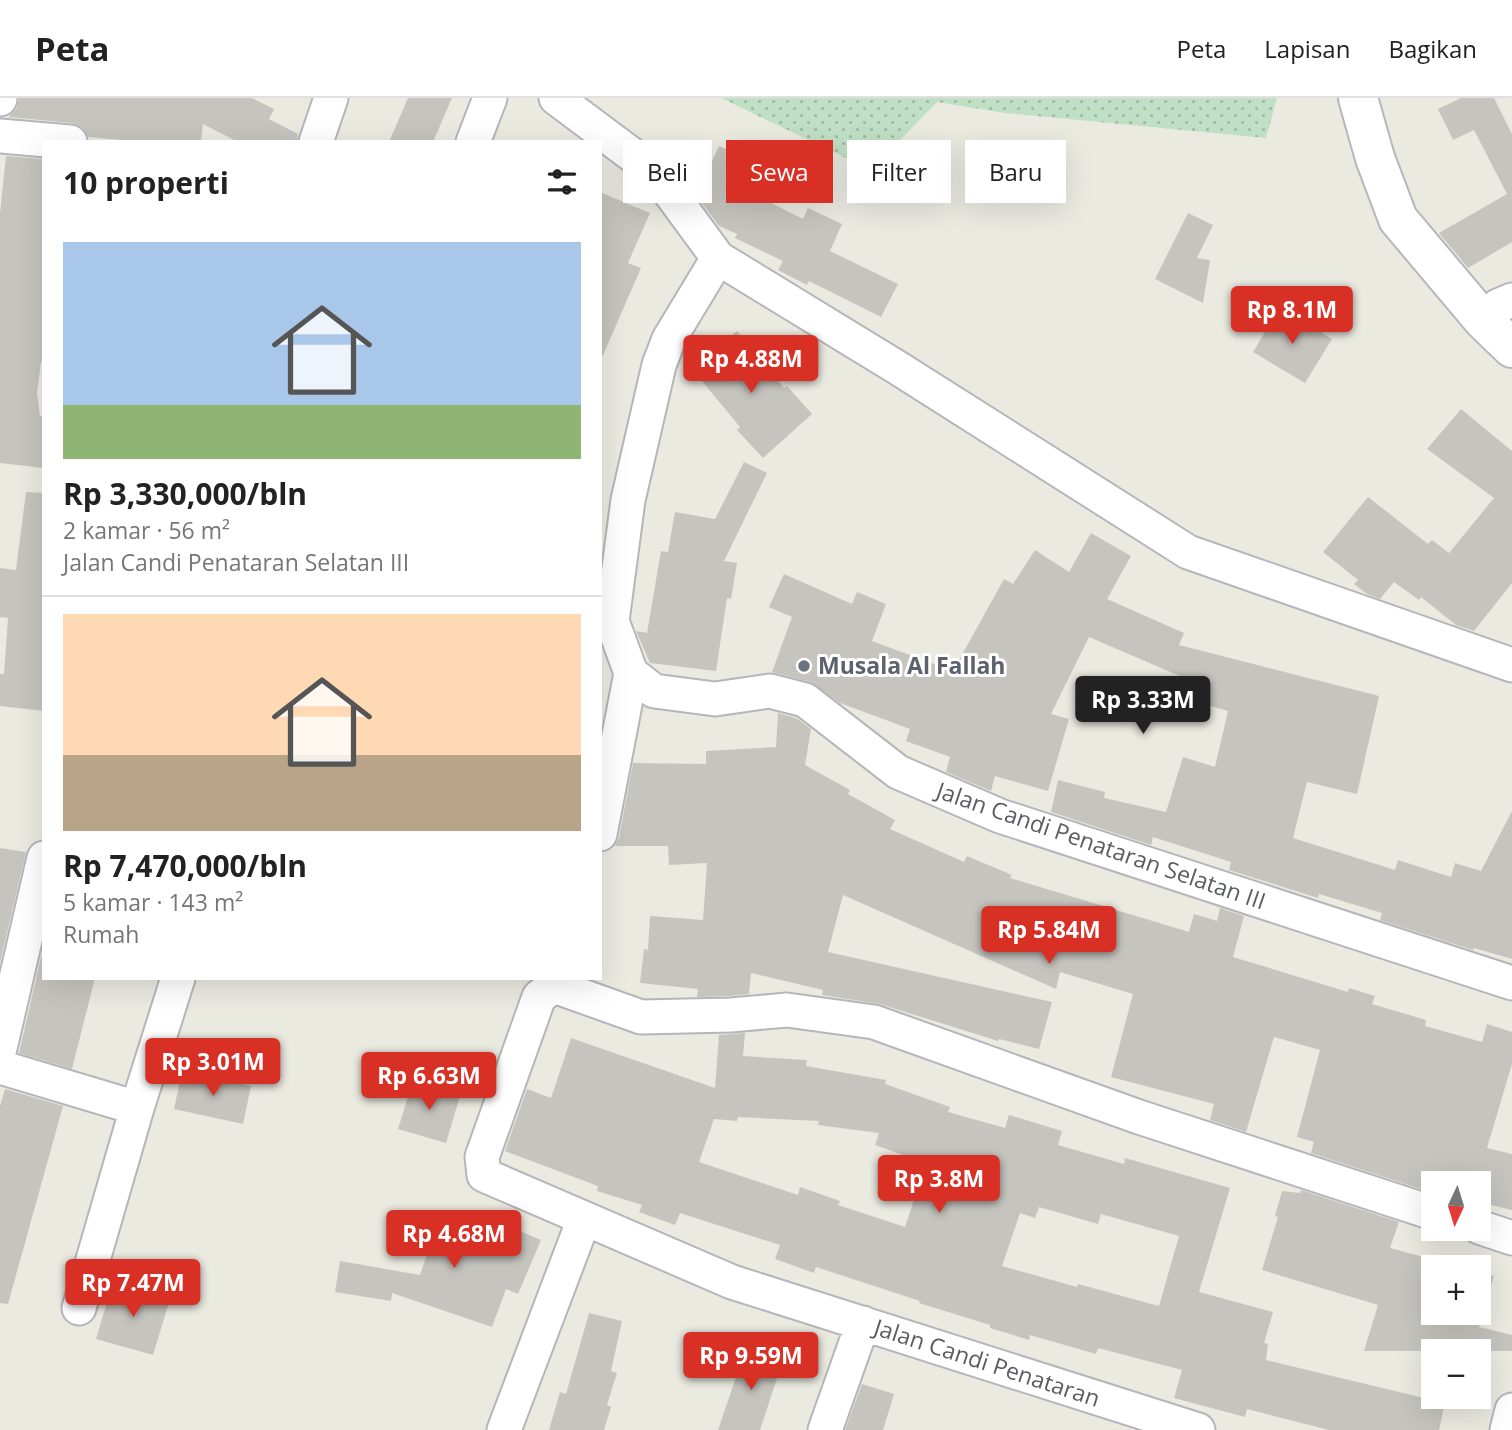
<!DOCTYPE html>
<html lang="id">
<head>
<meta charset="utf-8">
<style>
  :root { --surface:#fff; --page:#f6f6f6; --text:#222; --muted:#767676; --line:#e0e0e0; --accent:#d93025 }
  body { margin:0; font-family:"Open Sans",sans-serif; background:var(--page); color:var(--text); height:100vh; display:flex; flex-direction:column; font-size:26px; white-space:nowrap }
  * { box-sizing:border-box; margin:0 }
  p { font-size:23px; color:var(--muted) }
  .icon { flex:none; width:38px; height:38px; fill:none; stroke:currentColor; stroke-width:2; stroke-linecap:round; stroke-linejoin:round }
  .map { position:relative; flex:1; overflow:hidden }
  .drawer { position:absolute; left:42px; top:42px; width:560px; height:840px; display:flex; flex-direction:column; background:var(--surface); border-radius:0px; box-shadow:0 7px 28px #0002 }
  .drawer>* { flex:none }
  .top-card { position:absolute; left:623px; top:42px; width:665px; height:63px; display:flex; gap:14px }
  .needle { width:46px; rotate:184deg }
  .controls { position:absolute; left:1421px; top:1073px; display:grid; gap:14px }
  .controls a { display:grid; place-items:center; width:70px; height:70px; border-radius:0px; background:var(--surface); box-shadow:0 7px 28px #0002; font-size:35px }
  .price { position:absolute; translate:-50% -60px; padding:0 16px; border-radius:7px; background:var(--accent); color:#fff; font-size:23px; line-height:46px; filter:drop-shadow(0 2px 4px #0008) }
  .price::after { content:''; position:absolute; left:50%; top:42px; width:21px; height:16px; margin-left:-10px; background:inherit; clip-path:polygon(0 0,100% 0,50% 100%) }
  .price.current { background:#222; color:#fff }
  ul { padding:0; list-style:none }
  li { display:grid; align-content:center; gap:14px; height:371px; padding:0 21px }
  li+li { border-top:2px solid var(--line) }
  li span { display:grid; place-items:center; height:217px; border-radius:0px; color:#555 }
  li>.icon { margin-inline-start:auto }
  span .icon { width:126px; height:126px; fill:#fffc; stroke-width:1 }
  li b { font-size:30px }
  h2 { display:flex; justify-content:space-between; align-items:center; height:84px; padding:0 21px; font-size:30px }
  .pill { padding:0 24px; border-radius:0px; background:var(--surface); box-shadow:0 7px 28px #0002; font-size:24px; line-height:63px }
  .pill.current { background:var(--accent); color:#fff }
  header { display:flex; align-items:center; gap:42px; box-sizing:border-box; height:98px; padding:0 35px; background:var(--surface); border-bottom:2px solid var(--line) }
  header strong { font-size:33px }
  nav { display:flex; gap:38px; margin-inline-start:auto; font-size:24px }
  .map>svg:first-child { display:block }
</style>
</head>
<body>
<header>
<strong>Peta</strong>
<nav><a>Peta</a><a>Lapisan</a><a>Bagikan</a></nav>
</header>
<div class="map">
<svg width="1512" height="1332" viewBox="0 0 1512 1332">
  <defs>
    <pattern id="park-dots" width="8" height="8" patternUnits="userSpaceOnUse" patternTransform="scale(1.75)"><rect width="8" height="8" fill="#c0e0c5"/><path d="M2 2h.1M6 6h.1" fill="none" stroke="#9fb9a3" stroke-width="1.8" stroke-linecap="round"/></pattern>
  </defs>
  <rect width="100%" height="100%" fill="#ebeae1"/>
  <path fill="url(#park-dots)" d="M 721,0 L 1277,0 L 1266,40 L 1005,15 L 937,4 L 871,72 Z"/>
  <path fill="#c6c4be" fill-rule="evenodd" d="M 19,0 L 252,0 L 274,11 L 269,21 L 298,36 L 297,44 L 238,44 L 203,26 L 201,44 L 144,44 L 88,39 L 82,29 L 72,25 L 8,19 L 17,10 Z
    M 408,0 L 452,0 L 433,44 L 389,44 Z
    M 1461,0 L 1494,0 L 1512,36 L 1512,144 L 1468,170 L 1439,135 L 1507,96 L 1474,32 L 1453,42 L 1438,11 Z
    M 719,48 L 761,66 L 748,93 L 803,121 L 808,110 L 842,126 L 830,153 L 898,186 L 881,219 L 809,183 L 807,187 L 778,172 L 783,163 L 735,140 L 737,136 L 719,128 L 696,97 Z
    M 6,58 L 44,61 L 44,265 L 41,264 L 37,295 L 40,318 L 44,318 L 44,370 L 0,365 L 0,115 Z
    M 600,94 L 650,115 L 628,165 L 641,170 L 600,264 Z
    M 1188,115 L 1213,127 L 1197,160 L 1210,162 L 1203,205 L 1155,181 Z
    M 1280,210 L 1332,241 L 1305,285 L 1253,254 Z
    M 737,233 L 784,290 L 787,288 L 812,316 L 763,360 L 737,332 L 740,329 L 692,271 Z
    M 1461,311 L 1512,353 L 1512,485 L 1474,533 L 1456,527 L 1421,499 L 1419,502 L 1394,484 L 1380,501 L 1367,496 L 1354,486 L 1358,482 L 1323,454 L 1368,399 L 1428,446 L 1432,442 L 1449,455 L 1494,400 L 1427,351 Z
    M 744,364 L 767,375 L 724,463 L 737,465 L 731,501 L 727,500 L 716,573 L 650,565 L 636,533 L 647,535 L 661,453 L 668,454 L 675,414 L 715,421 Z
    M 26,394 L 44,395 L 44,613 L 0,608 L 0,576 L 4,576 L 8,520 L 0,519 L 0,470 L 16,472 Z
    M 1091,435 L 1131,458 L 1107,501 L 1184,535 L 1179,547 L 1379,598 L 1357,696 L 1307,684 L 1293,740 L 1395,772 L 1398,762 L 1451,779 L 1455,765 L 1481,773 L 1512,713 L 1512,861 L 1474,850 L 1473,852 L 1380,822 L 1382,815 L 1319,796 L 1318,800 L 1229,772 L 1231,764 L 1153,739 L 1151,747 L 1051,714 L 1058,682 L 1105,694 L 1104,700 L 1166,714 L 1183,659 L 1215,669 L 1228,613 L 1184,600 L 1189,582 L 1089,539 L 1051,616 L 1069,621 L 1048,693 L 995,678 L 991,693 L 946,674 L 950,659 L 906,643 L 910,631 L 840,605 L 810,584 L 772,574 L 792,519 L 769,509 L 784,476 L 852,506 L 857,494 L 886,506 L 872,543 L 953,573 L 1004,481 L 1013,486 L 1035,452 L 1069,474 Z
    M 778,615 L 796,620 L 811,631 L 805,667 L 850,692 L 848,696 L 895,722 L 890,731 L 964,764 L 967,758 L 1012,777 L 1010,780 L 1189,834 L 1194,816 L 1217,823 L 1220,810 L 1244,818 L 1233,859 L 1348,894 L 1349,890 L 1375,898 L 1372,906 L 1426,922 L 1425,928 L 1482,944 L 1487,926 L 1512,934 L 1512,966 L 1487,1050 L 1512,1056 L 1512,1112 L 1479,1104 L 1479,1085 L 1433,1085 L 1433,1095 L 1311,1055 L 1314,1044 L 1297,1039 L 1320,952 L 1274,939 L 1246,1034 L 1210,1022 L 1214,1006 L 1111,979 L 1133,896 L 1060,874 L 1056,891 L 843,797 L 828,854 L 1052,904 L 1039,951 L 999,941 L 998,943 L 880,906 L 822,897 L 823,892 L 751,875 L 749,896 L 730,898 L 697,899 L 698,891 L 640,885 L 644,851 L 648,852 L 650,818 L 703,822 L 707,765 L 669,767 L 668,748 L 615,748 L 619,740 L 633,665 L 706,666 L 706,653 L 776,649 Z
    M 0,750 L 26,754 L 0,865 Z
    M 44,846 L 44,880 L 95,880 L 72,971 L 19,955 Z
    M 745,935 L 743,958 L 807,962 L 806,968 L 886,982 L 885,986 L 950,1009 L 948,1014 L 1005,1030 L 1009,1017 L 1062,1033 L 1058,1047 L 1124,1066 L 1125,1060 L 1230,1090 L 1199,1194 L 1273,1214 L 1264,1245 L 1268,1246 L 1266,1262 L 1445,1305 L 1439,1332 L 1329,1332 L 1247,1311 L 1245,1319 L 1174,1300 L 1182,1272 L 1098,1250 L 1096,1256 L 1030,1237 L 1029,1242 L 990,1230 L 990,1227 L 919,1205 L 920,1203 L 816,1169 L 814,1175 L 775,1161 L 780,1147 L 680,1115 L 675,1127 L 639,1114 L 642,1107 L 597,1093 L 598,1088 L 505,1053 L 527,991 L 551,1000 L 571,940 L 715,990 L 719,937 ZM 738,1019 L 819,1023 L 818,1027 L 879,1035 L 875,1047 L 926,1065 L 905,1129 L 838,1107 L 840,1103 L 800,1089 L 798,1097 L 699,1064 L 714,1021 L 737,1023 ZM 1039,1109 L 1098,1126 L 1101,1116 L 1179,1138 L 1159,1208 L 1078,1186 L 1077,1189 L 1002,1168 L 1020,1115 L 1035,1120 Z
    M 182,974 L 251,988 L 243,1026 L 174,1011 Z
    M 413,983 L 460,998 L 446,1045 L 398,1031 Z
    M 5,991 L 63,1008 L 8,1206 L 0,1205 L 0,1008 Z
    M 1301,1092 L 1399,1124 L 1390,1150 L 1461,1169 L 1433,1169 L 1433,1214 L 1479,1214 L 1479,1174 L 1494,1178 L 1479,1229 L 1512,1237 L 1512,1253 L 1364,1253 L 1378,1207 L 1262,1172 L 1278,1119 L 1275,1118 L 1282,1093 L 1300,1095 Z
    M 442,1113 L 498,1131 L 500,1125 L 541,1142 L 518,1196 L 506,1191 L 492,1229 L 392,1195 L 391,1203 L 335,1194 L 340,1163 L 420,1177 Z
    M 113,1184 L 170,1201 L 153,1257 L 96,1241 Z
    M 589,1215 L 622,1223 L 611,1273 L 617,1275 L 607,1307 L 611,1309 L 604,1332 L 549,1332 L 560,1294 L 566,1296 Z
    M 746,1250 L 783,1262 L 760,1332 L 718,1332 Z
    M 862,1286 L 894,1296 L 883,1332 L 845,1332 Z"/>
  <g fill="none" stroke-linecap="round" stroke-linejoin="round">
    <g stroke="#b4b6ba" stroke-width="37">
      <path id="minor" d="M 556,0 L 655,74 L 718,160 L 898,270 L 1188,454 L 1512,567
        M 0,1 L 0,0
        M 0,38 L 70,44
        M 316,44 L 331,0
        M 473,44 L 490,0
        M 1483,222 L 1498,208 L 1512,202
        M 631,575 L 654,593 L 715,601 L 770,593 L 805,602 L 898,674 L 1000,718 L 1512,885
        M 600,736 L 631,575 L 612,523 L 628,402 L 659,267 L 669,241 L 718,160
        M 556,880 L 554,888 L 539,899 L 482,1059 L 484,1077 L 732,1184 L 1198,1332
        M 554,888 L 641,919 L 731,917 L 787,912 L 874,924 L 1139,1019 L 1433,1115
        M 0,950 L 44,760
        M 0,969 L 137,1010
        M 1479,1129 L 1512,1140
        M 79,1210 L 137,1010 L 178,880
        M 504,1332 L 584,1121
        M 825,1332 L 863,1225
        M 1507,1332 L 1512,1312"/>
    </g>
    <g stroke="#b5b7bc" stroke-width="42">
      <path id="secondary" d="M 1358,0 L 1375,60 L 1398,121 L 1483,222 L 1512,250"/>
    </g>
    <use href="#minor" stroke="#fff" stroke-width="33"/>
    <use href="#secondary" stroke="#fff" stroke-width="38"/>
  </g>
  <circle fill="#6b7280" stroke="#fff" stroke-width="2.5" cx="804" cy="568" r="7"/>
  <g text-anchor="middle" stroke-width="6" stroke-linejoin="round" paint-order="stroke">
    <g font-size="23" font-weight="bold" fill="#5b616d" stroke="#fff" text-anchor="start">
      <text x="818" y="576">Musala Al Fallah</text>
    </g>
    <g font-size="23" fill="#5a5c60" stroke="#fff">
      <text transform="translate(1101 748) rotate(19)" y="8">Jalan Candi Penataran Selatan III</text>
      <text transform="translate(987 1265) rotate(18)" y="8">Jalan Candi Penataran</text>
    </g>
  </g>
</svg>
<div class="controls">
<a><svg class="needle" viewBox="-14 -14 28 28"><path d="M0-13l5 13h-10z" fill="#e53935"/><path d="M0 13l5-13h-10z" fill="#767676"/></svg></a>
<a>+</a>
<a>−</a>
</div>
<b class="price" style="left:1292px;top:248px">Rp 8.1M</b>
<b class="price" style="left:751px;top:297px">Rp 4.88M</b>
<b class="price current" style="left:1143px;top:638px">Rp 3.33M</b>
<b class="price" style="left:1049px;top:868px">Rp 5.84M</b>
<b class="price" style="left:213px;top:1000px">Rp 3.01M</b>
<b class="price" style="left:429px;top:1014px">Rp 6.63M</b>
<b class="price" style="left:939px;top:1117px">Rp 3.8M</b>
<b class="price" style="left:454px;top:1172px">Rp 4.68M</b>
<b class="price" style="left:133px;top:1221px">Rp 7.47M</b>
<b class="price" style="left:751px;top:1294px">Rp 9.59M</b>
<div class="top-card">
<a class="pill">Beli</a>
<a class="pill current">Sewa</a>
<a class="pill">Filter</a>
<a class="pill">Baru</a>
</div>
<section class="drawer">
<h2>10 properti<svg class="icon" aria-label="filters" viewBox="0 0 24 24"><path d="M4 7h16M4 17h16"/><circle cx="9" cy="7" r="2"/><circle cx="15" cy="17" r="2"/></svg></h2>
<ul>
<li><span style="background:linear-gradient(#a9c7e8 75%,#8fb573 0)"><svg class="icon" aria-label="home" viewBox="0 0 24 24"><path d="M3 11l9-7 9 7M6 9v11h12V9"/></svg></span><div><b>Rp 3,330,000/bln</b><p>2 kamar · 56 m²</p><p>Jalan Candi Penataran Selatan III</p></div></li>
<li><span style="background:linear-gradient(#ffd9b3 65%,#b9a48a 0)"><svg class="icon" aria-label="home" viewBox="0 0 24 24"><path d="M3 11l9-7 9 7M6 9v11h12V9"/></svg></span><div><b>Rp 7,470,000/bln</b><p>5 kamar · 143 m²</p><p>Rumah</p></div></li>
</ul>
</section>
</div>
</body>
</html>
